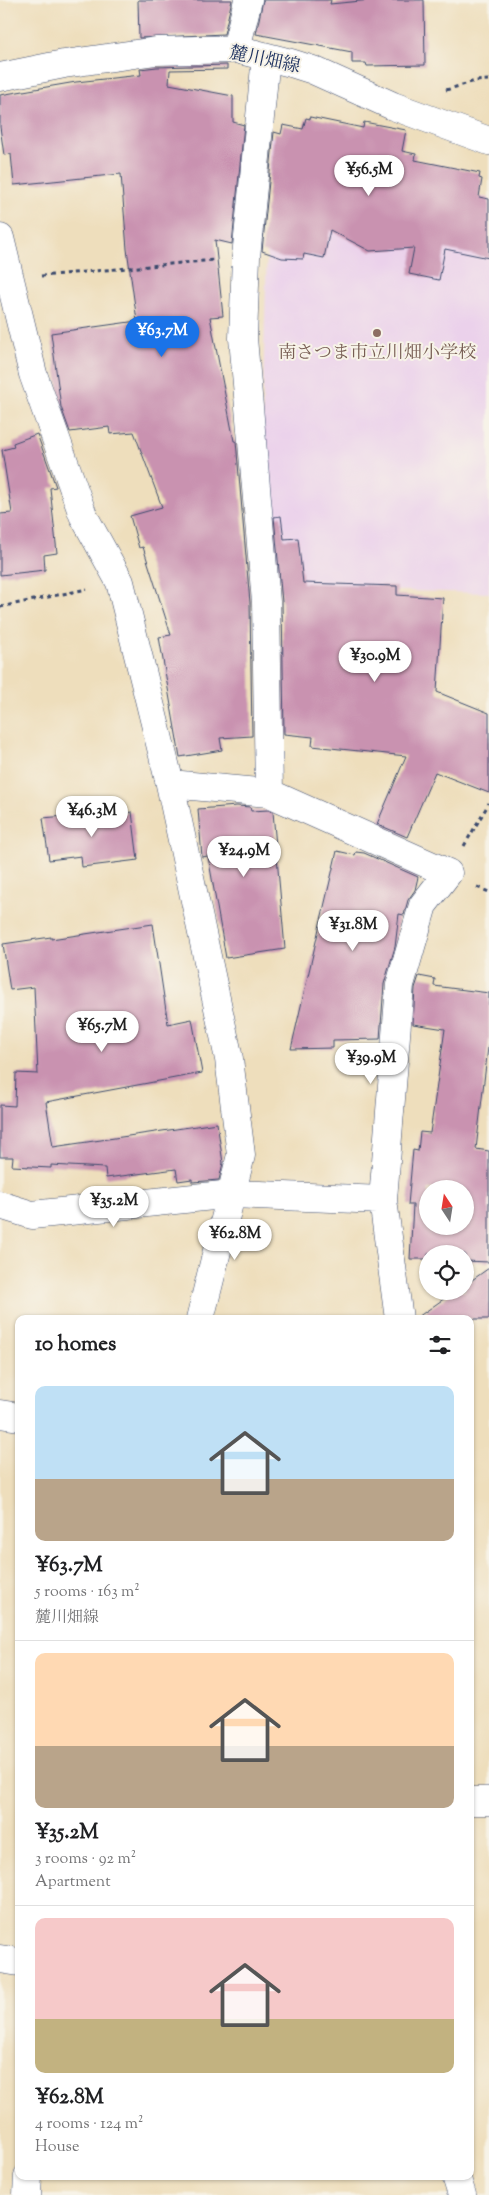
<!DOCTYPE html>
<html lang="en">
<head>
<meta charset="utf-8">
<style>
  :root { --surface:#fff; --page:#f6f6f6; --text:#202124; --muted:#757577; --line:#e0e0e0; --accent:#1a73e8 }
  body { margin:0; font-family:"Sorts Mill Goudy","Noto Serif JP",serif; background:var(--page); color:var(--text); height:100vh; display:flex; flex-direction:column; font-size:19px; white-space:nowrap }
  * { box-sizing:border-box; margin:0 }
  p { font-size:16px; color:var(--muted) }
  .icon { flex:none; width:28px; height:28px; fill:none; stroke:currentColor; stroke-width:2; stroke-linecap:round; stroke-linejoin:round }
  .map { position:relative; flex:1; overflow:hidden }
  .panel { position:absolute; left:15px; top:1315px; width:459px; height:865px; display:flex; flex-direction:column; background:var(--surface); border-radius:10px; box-shadow:0 1px 4px #0004 }
  .panel>* { flex:none }
  .needle { width:32px; rotate:348deg }
  .tools { position:absolute; left:419px; top:1180px; display:grid; gap:10px }
  .tools a { display:grid; place-items:center; width:55px; height:55px; border-radius:50%; background:var(--surface); box-shadow:0 1px 4px #0004; font-size:25px }
  .price { position:absolute; translate:-50% -42px; padding:0 11px; border-radius:18px; background:#fff; color:#222; font-size:16px; line-height:32px; filter:drop-shadow(0 1px 2px #0008) }
  .price::after { content:''; position:absolute; left:50%; top:30px; width:15px; height:11px; margin-left:-8px; background:inherit; clip-path:polygon(0 0,100% 0,50% 100%) }
  .price.on { background:var(--accent); color:#fff }
  ul { padding:0; list-style:none }
  li { display:grid; align-content:center; gap:10px; height:265px; padding:0 20px }
  li+li { border-top:1px solid var(--line) }
  li span { display:grid; place-items:center; height:155px; border-radius:10px; color:#555 }
  li>.icon { margin-inline-start:auto }
  span .icon { width:90px; height:90px; fill:#fffc; stroke-width:1 }
  li b { font-size:21px }
  h2 { display:flex; justify-content:space-between; align-items:center; height:60px; padding:0 20px; font-size:21px }
  .map>svg:first-child { display:block }
</style>
</head>
<body>
<div class="map">
<svg width="489" height="2195" viewBox="0 0 489 2195">
  <rect width="100%" height="100%" fill="#f7f3e8"/>
  <filter id="ink" filterUnits="userSpaceOnUse"><feTurbulence type="fractalNoise" baseFrequency=".02" numOctaves="2"/><feDisplacementMap in="SourceGraphic" scale="10" xChannelSelector="R" yChannelSelector="G"/><feConvolveMatrix kernelMatrix="1 2 1 2 8 2 1 2 1" color-interpolation-filters="sRGB"/></filter>
  <filter id="wash" filterUnits="userSpaceOnUse"><feTurbulence type="fractalNoise" baseFrequency=".0096" numOctaves="4" result="noise"/><feDisplacementMap in="SourceGraphic" scale="20" xChannelSelector="R" yChannelSelector="G"/><feGaussianBlur stdDeviation="1.12" result="paint"/><feColorMatrix in="noise" values="0 0 0 0 0 0 0 0 0 0 0 0 0 0 0 0 0 1.4 0 .05"/><feComposite in="paint" operator="in"/></filter>
  <g filter="url(#wash)">
    <rect width="100%" height="100%" fill="#eedebc"/>
    <path fill="#ebd1eb" d="M 270,136 L 470,195 L 489,198 L 489,593 L 281,588 L 261,468 Z"/>
    <g id="blocks">
      <path fill="#c992b0" fill-rule="evenodd" d="M 138,0 L 232,0 L 224,34 L 139,38 Z
        M 263,0 L 331,0 L 330,4 L 371,0 L 424,0 L 425,65 L 367,66 L 366,63 L 352,63 L 352,52 L 256,34 Z
        M 227,65 L 227,69 L 170,70 L 169,84 L 233,96 L 233,122 L 244,125 L 232,244 L 215,240 L 223,316 L 210,317 L 234,441 L 236,441 L 250,603 L 252,736 L 220,738 L 222,750 L 180,757 L 159,637 L 171,635 L 143,547 L 139,548 L 130,516 L 162,507 L 134,432 L 110,434 L 109,427 L 70,432 L 61,407 L 51,333 L 137,321 L 127,249 L 121,174 L 14,185 L 11,154 L 4,155 L 0,127 L 0,95 L 76,82 L 141,75 L 140,69 L 157,67 Z
        M 310,117 L 363,128 L 364,122 L 406,130 L 402,151 L 416,154 L 415,160 L 480,173 L 479,178 L 482,179 L 479,197 L 489,199 L 489,258 L 445,249 L 439,280 L 409,274 L 414,248 L 370,251 L 330,230 L 324,258 L 304,254 L 303,259 L 282,258 L 262,251 L 274,132 L 281,134 L 283,125 L 303,129 L 306,118 L 310,119 Z
        M 37,434 L 56,487 L 50,488 L 57,553 L 44,555 L 45,570 L 0,575 L 0,514 L 12,513 L 2,450 L 14,447 L 13,443 Z
        M 281,516 L 284,539 L 298,538 L 303,583 L 397,586 L 397,595 L 443,598 L 437,692 L 489,713 L 489,793 L 435,772 L 407,837 L 377,824 L 406,756 L 312,746 L 313,737 L 284,734 L 282,602 L 274,517 Z
        M 237,806 L 250,807 L 251,811 L 268,810 L 273,812 L 285,949 L 226,958 L 208,856 L 202,857 L 198,809 Z
        M 132,812 L 138,860 L 82,867 L 81,856 L 49,860 L 43,818 L 98,813 L 99,816 Z
        M 337,851 L 355,855 L 356,852 L 364,853 L 418,877 L 415,890 L 408,900 L 404,915 L 399,914 L 395,947 L 384,984 L 380,1039 L 333,1040 L 333,1048 L 291,1049 Z
        M 153,924 L 168,1024 L 192,1019 L 202,1073 L 46,1102 L 53,1147 L 217,1123 L 223,1163 L 219,1180 L 192,1182 L 192,1179 L 178,1181 L 176,1169 L 106,1178 L 105,1168 L 51,1165 L 51,1168 L 12,1166 L 13,1157 L 0,1157 L 0,1105 L 15,1106 L 16,1073 L 38,1074 L 34,987 L 10,990 L 3,944 L 51,937 L 51,939 Z
        M 419,976 L 435,979 L 434,986 L 489,993 L 489,1039 L 476,1149 L 489,1151 L 489,1262 L 465,1261 L 465,1254 L 428,1254 L 428,1259 L 410,1259 L 413,1205 L 408,1205 L 413,1150 L 418,1151 L 420,1132 L 430,1133 L 445,1029 L 413,1024 L 415,988 ZM 428,1189 L 465,1189 L 465,1226 L 428,1226 Z
        M 489,1268 L 489,1319 L 415,1319 L 455,1291 L 465,1291 L 465,1285 Z"/>
    </g>
  </g>
  <g filter="url(#ink)">
    <use href="#blocks" fill-opacity="0" stroke="#3b496c" stroke-width="1"/>
    <g fill="none" stroke-linecap="round" stroke-linejoin="round">
      <g stroke="#3b496c" stroke-width="29">
        <path id="street" d="M 236,49 L 248,0
          M 266,57 L 246,257 L 243,338 L 266,602 L 269,793
          M 0,77 L 64,64 L 156,51 L 236,49 L 291,63 L 313,70 L 393,106 L 489,141
          M 0,238 L 33,374 L 83,515 L 120,582 L 170,784 L 229,1059 L 241,1155 L 200,1319
          M 170,784 L 269,793 L 448,873 L 423,905 L 400,985 L 383,1200 L 399,1319
          M 0,1205 L 32,1215 L 232,1194 L 383,1200
          M 0,1414 L 19,1417
          M 470,1801 L 489,1801
          M 0,1959 L 19,1962
          M 456,2176 L 462,2195
          M 27,2195 L 28,2176"/>
      </g>
      <path stroke="#3b496c" stroke-width="3" stroke-dasharray="4 4" stroke-linecap="butt" d="M 446,90 L 475,81 L 489,80
        M 41,276 L 214,260
        M 0,607 L 87,589
        M 464,846 L 489,803
        M 477,887 L 489,892"/>
      <use href="#street" stroke="#fff" stroke-width="28"/>
    </g>
  </g>
  <circle fill="#8d6e63" stroke="#f7f3e8" stroke-width="2" cx="377" cy="333" r="5"/>
  <g text-anchor="middle" stroke-width="4" stroke-linejoin="round" paint-order="stroke">
    <g font-size="18" fill="#1b2f5e" stroke="#f7f3e8">
      <text transform="translate(265 59) rotate(12)" y="6">麓川畑線</text>
    </g>
    <g font-size="18" fill="#785e54" stroke="#f7f3e8">
      <text x="377" y="358">南さつま市立川畑小学校</text>
    </g>
  </g>
</svg>
<div class="tools">
<a><svg class="needle" viewBox="-14 -14 28 28"><path d="M0-13l5 13h-10z" fill="#e53935"/><path d="M0 13l5-13h-10z" fill="#757577"/></svg></a>
<a><svg class="icon" aria-label="locate" viewBox="0 0 24 24"><circle cx="12" cy="12" r="6"/><path d="M12 2v4M12 18v4M2 12h4M18 12h4"/></svg></a>
</div>
<b class="price" style="left:369px;top:197px">¥56.5M</b>
<b class="price on" style="left:162px;top:358px">¥63.7M</b>
<b class="price" style="left:375px;top:683px">¥30.9M</b>
<b class="price" style="left:92px;top:838px">¥46.3M</b>
<b class="price" style="left:244px;top:878px">¥24.9M</b>
<b class="price" style="left:353px;top:952px">¥31.8M</b>
<b class="price" style="left:102px;top:1053px">¥65.7M</b>
<b class="price" style="left:371px;top:1085px">¥39.9M</b>
<b class="price" style="left:114px;top:1228px">¥35.2M</b>
<b class="price" style="left:235px;top:1261px">¥62.8M</b>
<section class="panel">
<h2>10 homes<svg class="icon" aria-label="filters" viewBox="0 0 24 24"><path d="M4 7h16M4 17h16"/><circle cx="9" cy="7" r="2"/><circle cx="15" cy="17" r="2"/></svg></h2>
<ul>
<li><span style="background:linear-gradient(#bfe0f5 60%,#b9a48a 0)"><svg class="icon" aria-label="home" viewBox="0 0 24 24"><path d="M3 11l9-7 9 7M6 9v11h12V9"/></svg></span><div><b>¥63.7M</b><p>5 rooms · 163 m²</p><p>麓川畑線</p></div></li>
<li><span style="background:linear-gradient(#ffd9b3 60%,#b9a48a 0)"><svg class="icon" aria-label="home" viewBox="0 0 24 24"><path d="M3 11l9-7 9 7M6 9v11h12V9"/></svg></span><div><b>¥35.2M</b><p>3 rooms · 92 m²</p><p>Apartment</p></div></li>
<li><span style="background:linear-gradient(#f6c9c9 65%,#c2b280 0)"><svg class="icon" aria-label="home" viewBox="0 0 24 24"><path d="M3 11l9-7 9 7M6 9v11h12V9"/></svg></span><div><b>¥62.8M</b><p>4 rooms · 124 m²</p><p>House</p></div></li>
</ul>
</section>
</div>
</body>
</html>
